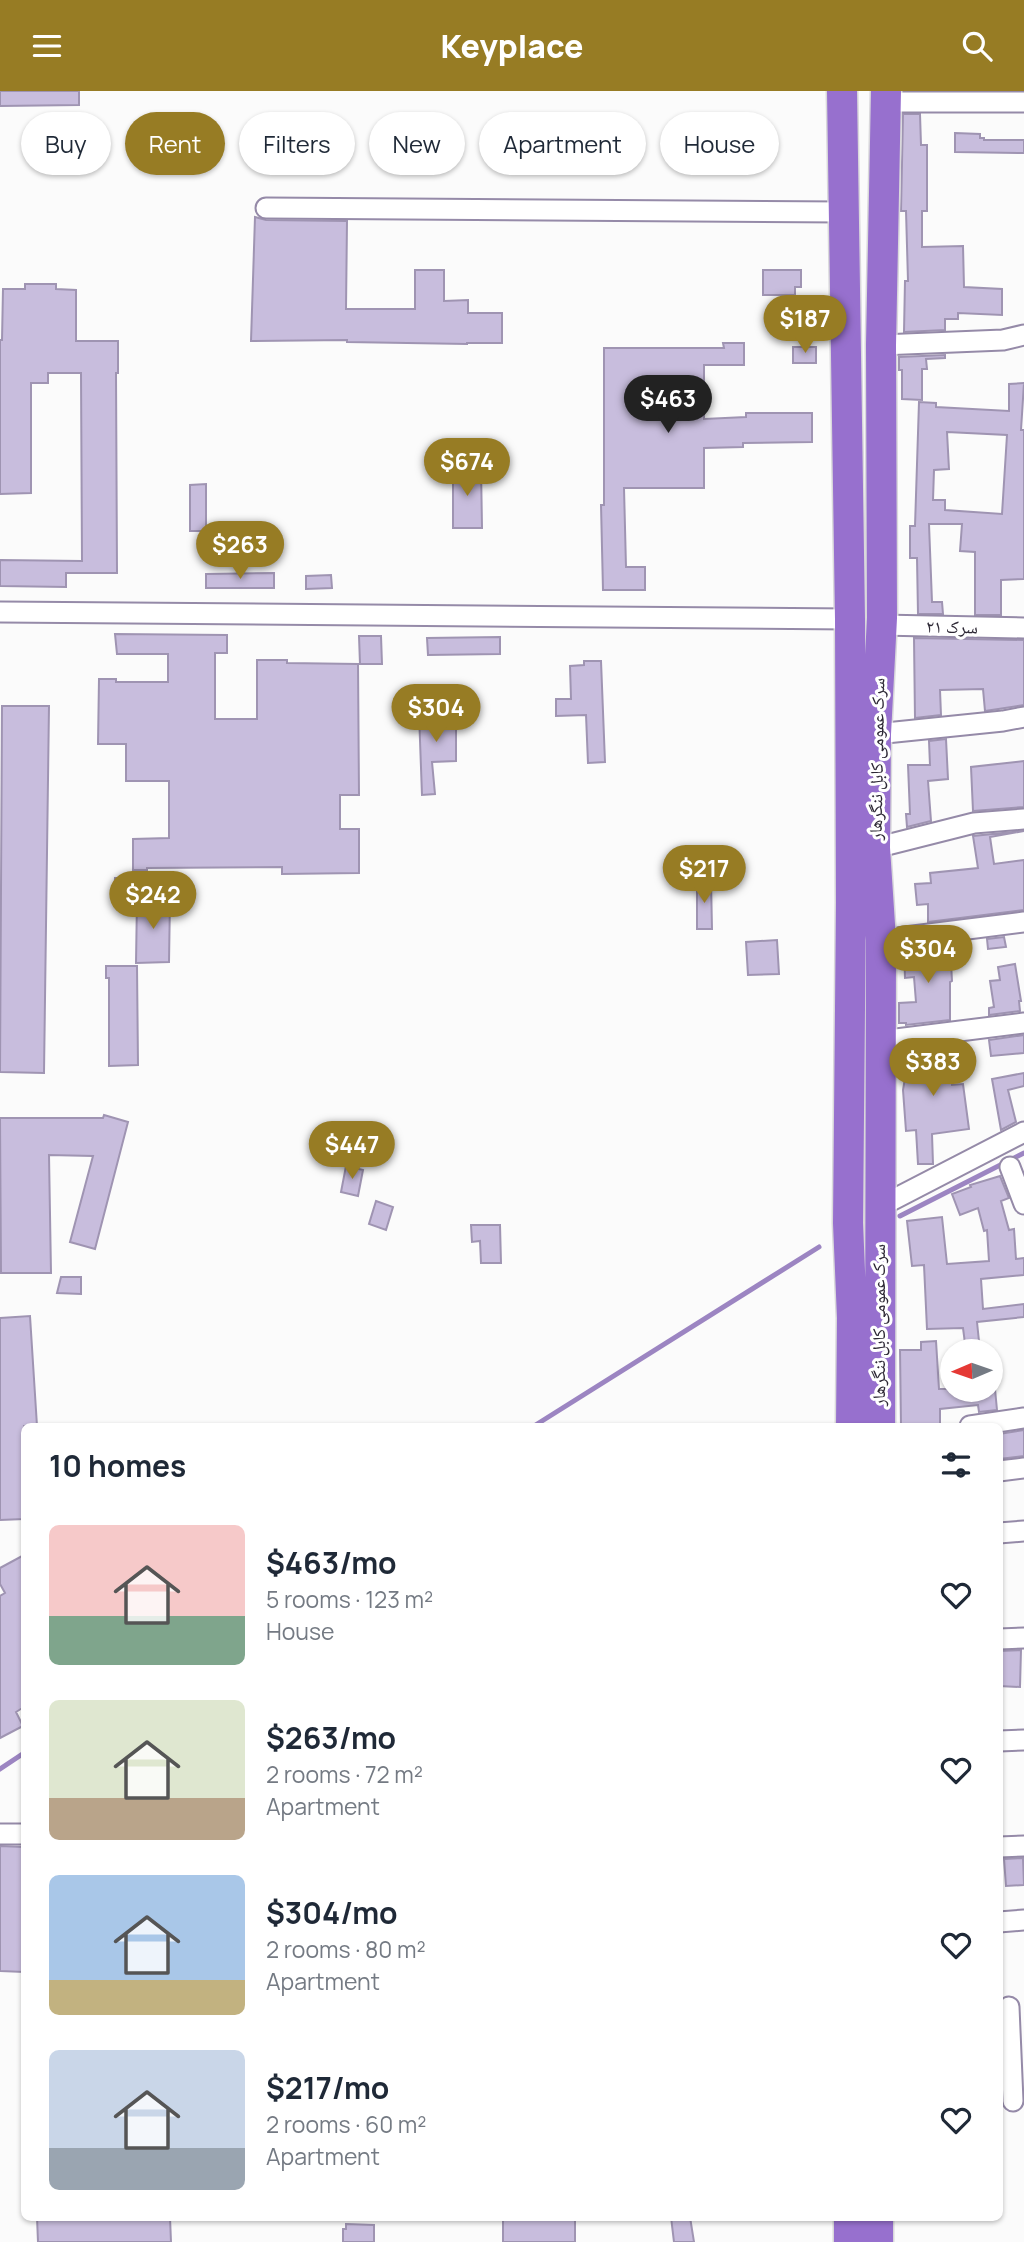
<!DOCTYPE html>
<html lang="en">
<head>
<meta charset="utf-8">
<style>
  :root { --surface:#fff; --page:#f2f2f3; --text:#1f2937; --muted:#747a83; --accent:#977c24 }
  body { margin:0; font-family:Manrope,"Noto Naskh Arabic",sans-serif; background:var(--page); color:var(--text); height:100vh; display:flex; flex-direction:column; font-size:26px; white-space:nowrap }
  * { box-sizing:border-box; margin:0 }
  p { font-size:23px; color:var(--muted) }
  .icon { flex:none; width:38px; height:38px; fill:none; stroke:currentColor; stroke-width:2; stroke-linecap:round; stroke-linejoin:round }
  .map { position:relative; flex:1; overflow:hidden }
  .drawer { position:absolute; left:21px; top:1332px; width:982px; height:798px; display:flex; flex-direction:column; background:var(--surface); border-radius:10px; box-shadow:0 2px 5px #0004 }
  .drawer>* { flex:none }
  .top-card { position:absolute; left:21px; top:21px; width:984px; height:63px; display:flex; gap:14px }
  .needle { width:46px; rotate:268deg }
  .fabs { position:absolute; left:940px; top:1248px; display:grid; gap:14px }
  .fabs a { display:grid; place-items:center; width:63px; height:63px; border-radius:50%; background:var(--surface); box-shadow:0 2px 5px #0004; font-size:35px }
  .price { position:absolute; translate:-50% -60px; padding:0 16px; border-radius:24px; background:var(--accent); color:#fff; font-size:23px; line-height:46px; filter:drop-shadow(0 2px 4px #0008) }
  .price::after { content:''; position:absolute; left:50%; top:42px; width:21px; height:16px; margin-left:-10px; background:inherit; clip-path:polygon(0 0,100% 0,50% 100%) }
  .price.on { background:#222; color:#fff }
  ul { padding:0; list-style:none }
  li { display:flex; align-items:center; gap:21px; height:175px; padding:0 28px }
  li span { display:grid; place-items:center; flex:none; width:196px; height:140px; border-radius:10px; color:#555 }
  li>.icon { margin-inline-start:auto }
  span .icon { width:84px; height:84px; fill:#fffc; stroke-width:1 }
  li b { font-size:30px }
  h2 { display:flex; justify-content:space-between; align-items:center; height:84px; padding:0 28px; font-size:30px }
  .chip { padding:0 24px; border-radius:32px; background:var(--surface); box-shadow:0 2px 5px #0004; font-size:24px; line-height:63px }
  .chip.on { background:var(--accent); color:#fff }
  header { display:flex; justify-content:space-between; align-items:center; height:91px; padding:0 28px; background:var(--accent); color:#fff; font-size:32px; font-weight:800 }
  .map>svg:first-child { display:block }
</style>
</head>
<body>
<header><svg class="icon" aria-label="menu" viewBox="0 0 24 24"><path d="M4 6h16M4 12h16M4 18h16"/></svg>Keyplace<svg class="icon" aria-label="search" viewBox="0 0 24 24"><circle cx="10" cy="10" r="6"/><path d="M15 15l6 6"/></svg></header>
<div class="map">
<svg width="1024" height="2151" viewBox="0 0 1024 2151">
  <rect width="100%" height="100%" fill="#fbfbfb"/>
  <g fill="none" stroke-linecap="round" stroke-linejoin="round">
    <path stroke="#9c85c2" stroke-width="5" d="M 900,1125 L 1024,1062
      M 534,1335 L 819,1156
      M 0,1678 L 24,1662"/>
  </g>
  <path fill="#c8bddd" stroke="#9f94b2" stroke-width="2" fill-rule="evenodd" d="M 0,0 L 79,0 L 79,14 L 0,15 Z
    M 903,23 L 920,23 L 921,54 L 927,54 L 927,120 L 922,120 L 922,156 L 963,155 L 964,196 L 1002,198 L 1002,224 L 958,222 L 958,228 L 945,228 L 945,239 L 904,241 L 905,190 L 908,190 L 906,120 L 901,120 Z
    M 955,42 L 980,43 L 980,47 L 984,47 L 984,49 L 1024,49 L 1024,62 L 955,61 Z
    M 255,126 L 266,129 L 347,130 L 346,218 L 415,218 L 415,179 L 444,179 L 444,210 L 468,209 L 468,222 L 502,222 L 502,252 L 467,252 L 467,253 L 347,251 L 347,249 L 251,250 Z
    M 763,179 L 801,179 L 801,196 L 795,196 L 795,204 L 763,204 Z
    M 25,193 L 56,193 L 56,198 L 76,199 L 76,250 L 118,250 L 118,282 L 116,282 L 117,482 L 66,482 L 66,496 L 0,495 L 0,469 L 82,470 L 81,282 L 48,282 L 48,292 L 31,292 L 31,402 L 0,403 L 0,249 L 2,249 L 3,198 L 25,198 Z
    M 723,252 L 744,252 L 744,274 L 704,274 L 704,328 L 746,326 L 746,322 L 812,322 L 812,351 L 743,352 L 743,356 L 704,357 L 704,397 L 624,397 L 626,476 L 645,476 L 645,499 L 603,499 L 601,414 L 604,414 L 604,257 L 724,257 Z
    M 793,256 L 816,256 L 816,272 L 793,272 Z
    M 945,264 L 945,267 L 926,268 L 927,278 L 922,278 L 922,309 L 902,308 L 902,279 L 899,279 L 899,266 Z
    M 1024,292 L 1021,339 L 1024,339 L 1024,488 L 1001,489 L 1001,524 L 975,524 L 975,461 L 960,460 L 962,433 L 929,433 L 932,511 L 942,511 L 943,523 L 918,523 L 917,467 L 910,467 L 910,435 L 915,435 L 919,311 L 936,312 L 936,316 L 1009,320 L 1009,293 ZM 947,341 L 1007,344 L 1002,423 L 945,419 L 945,409 L 933,409 L 934,379 L 949,378 Z
    M 453,376 L 481,376 L 482,437 L 453,437 Z
    M 206,393 L 206,440 L 190,440 L 190,394 Z
    M 274,482 L 274,497 L 206,497 L 206,483 Z
    M 331,484 L 332,497 L 306,498 L 306,485 Z
    M 115,543 L 227,544 L 227,562 L 215,562 L 215,628 L 257,628 L 257,569 L 287,569 L 287,572 L 358,573 L 359,704 L 340,704 L 340,738 L 359,738 L 359,782 L 282,783 L 282,776 L 147,777 L 147,779 L 133,779 L 133,748 L 169,747 L 169,690 L 126,690 L 126,653 L 98,653 L 99,588 L 116,588 L 116,591 L 168,591 L 168,563 L 117,563 Z
    M 359,545 L 381,545 L 382,573 L 360,573 Z
    M 500,546 L 500,563 L 428,564 L 427,547 Z
    M 914,547 L 1024,549 L 1024,614 L 985,620 L 983,598 L 940,599 L 941,624 L 915,627 Z
    M 584,570 L 601,570 L 605,671 L 588,672 L 586,624 L 556,625 L 556,608 L 571,608 L 570,575 L 584,574 Z
    M 2,615 L 49,615 L 44,982 L 0,981 Z
    M 456,621 L 456,670 L 432,671 L 435,703 L 422,704 L 419,622 Z
    M 946,648 L 948,688 L 928,690 L 931,730 L 907,736 L 906,723 L 910,723 L 908,674 L 930,674 L 929,650 Z
    M 1024,670 L 1024,716 L 973,720 L 971,676 Z
    M 1024,740 L 990,746 L 994,773 L 1024,769 L 1024,819 L 928,831 L 928,813 L 917,814 L 915,793 L 931,792 L 930,782 L 978,777 L 973,745 Z
    M 115,787 L 129,787 L 129,813 L 114,813 Z
    M 697,789 L 711,789 L 712,838 L 697,838 Z
    M 137,808 L 170,808 L 169,871 L 136,872 Z
    M 1004,846 L 1006,856 L 988,858 L 987,848 Z
    M 777,849 L 779,883 L 748,884 L 746,851 Z
    M 950,853 L 952,890 L 950,891 L 950,929 L 906,934 L 906,932 L 899,932 L 899,912 L 916,911 L 914,886 L 905,887 L 904,859 L 928,857 L 928,855 Z
    M 1015,873 L 1021,910 L 1019,910 L 1020,920 L 989,924 L 989,917 L 994,916 L 990,890 L 1000,889 L 998,876 Z
    M 106,875 L 137,875 L 138,974 L 109,975 L 109,887 L 106,887 Z
    M 1024,944 L 1024,962 L 991,965 L 989,949 Z
    M 953,953 L 952,994 L 963,993 L 969,1038 L 932,1043 L 933,1073 L 918,1073 L 916,1039 L 906,1040 L 903,999 L 905,987 L 909,988 L 908,959 Z
    M 1024,982 L 1024,995 L 1008,999 L 1016,1031 L 1001,1039 L 992,988 Z
    M 104,1024 L 128,1031 L 95,1158 L 70,1151 L 93,1065 L 49,1064 L 51,1182 L 1,1182 L 0,1027 L 103,1027 Z
    M 346,1075 L 363,1079 L 358,1105 L 341,1101 Z
    M 1000,1085 L 1009,1107 L 1001,1110 L 1009,1139 L 1014,1138 L 1016,1168 L 1024,1167 L 1024,1184 L 981,1188 L 983,1218 L 1024,1213 L 1024,1226 L 977,1231 L 980,1260 L 966,1260 L 963,1237 L 927,1238 L 924,1174 L 912,1175 L 907,1130 L 942,1126 L 947,1173 L 989,1170 L 987,1139 L 984,1140 L 978,1117 L 960,1124 L 952,1103 L 971,1096 L 970,1094 Z
    M 376,1110 L 393,1116 L 386,1139 L 369,1133 Z
    M 471,1134 L 500,1134 L 501,1172 L 481,1172 L 480,1150 L 472,1151 Z
    M 61,1186 L 81,1186 L 81,1203 L 57,1202 Z
    M 30,1225 L 37,1335 L 24,1335 L 24,1428 L 0,1429 L 0,1227 Z
    M 936,1250 L 939,1298 L 995,1298 L 997,1319 L 979,1321 L 978,1314 L 940,1318 L 940,1335 L 901,1335 L 900,1259 L 921,1259 L 921,1251 Z
    M 1024,1339 L 1024,1365 L 999,1368 L 999,1343 Z
    M 24,1464 L 24,1616 L 16,1621 L 23,1635 L 0,1647 L 0,1505 L 5,1502 L 0,1493 L 0,1477 Z
    M 1021,1559 L 1020,1596 L 999,1595 L 999,1560 Z
    M 0,1755 L 24,1756 L 24,1881 L 0,1880 Z
    M 1023,1767 L 1024,1794 L 1006,1795 L 1004,1768 Z
    M 37,2126 L 170,2126 L 171,2151 L 38,2151 Z
    M 503,2126 L 575,2126 L 575,2151 L 503,2151 Z
    M 671,2126 L 690,2126 L 694,2151 L 674,2151 Z
    M 346,2133 L 374,2134 L 374,2151 L 343,2151 L 343,2138 L 346,2138 Z"/>
  <g fill="none" stroke-linecap="round" stroke-linejoin="round">
    <g stroke="#958aa8" stroke-width="23">
      <path id="minor" d="M 886,11 L 1024,11
        M 266,117 L 843,121
        M 881,254 L 1003,249 L 1024,244
        M 0,521 L 850,528
        M 881,534 L 1024,537
        M 876,643 L 1003,630 L 1024,626
        M 875,757 L 974,732 L 1024,728
        M 881,849 L 1024,831
        M 880,950 L 1024,932
        M 1010,1076 L 1024,1113
        M 879,1116 L 1024,1041
        M 970,1335 L 1024,1327
        M 999,1380 L 1024,1377
        M 999,1442 L 1024,1440
        M 999,1548 L 1024,1547
        M 999,1650 L 1024,1649
        M 0,1743 L 24,1743
        M 999,1756 L 1024,1755
        M 999,1831 L 1024,1829
        M 1009,1916 L 1013,2010"/>
    </g>
    <g stroke="#d9d8db" stroke-width="33">
      <path id="highway" d="M 842,0 L 850,528 L 851,811 L 848,1132 L 852,1227 L 851,1335
        M 880,1335 L 881,849 L 875,757 L 876,643 L 882,527 L 881,254 L 886,0
        M 849,2151 L 849,2126
        M 878,2151 L 878,2126"/>
    </g>
    <use href="#minor" stroke="#fff" stroke-width="19"/>
    <use href="#highway" stroke="#9770ce" stroke-width="30"/>
  </g>
  <g text-anchor="middle" stroke-width="6" stroke-linejoin="round" paint-order="stroke">
    <g font-size="18" fill="#2d2835" stroke="#fff">
      <text transform="translate(952 536) rotate(1)" y="6">سرک ۲۱</text>
      <text transform="translate(877 668) rotate(-89)" y="6">سرک عمومی کابل ننگرهار</text>
      <text transform="translate(879 1234) rotate(-90)" y="6">سرک عمومی کابل ننگرهار</text>
    </g>
  </g>
</svg>
<div class="fabs">
<a><svg class="needle" viewBox="-14 -14 28 28"><path d="M0-13l5 13h-10z" fill="#e53935"/><path d="M0 13l5-13h-10z" fill="#747a83"/></svg></a>
</div>
<b class="price" style="left:805px;top:264px">$187</b>
<b class="price on" style="left:668px;top:344px">$463</b>
<b class="price" style="left:467px;top:407px">$674</b>
<b class="price" style="left:240px;top:490px">$263</b>
<b class="price" style="left:436px;top:653px">$304</b>
<b class="price" style="left:704px;top:814px">$217</b>
<b class="price" style="left:153px;top:840px">$242</b>
<b class="price" style="left:928px;top:894px">$304</b>
<b class="price" style="left:933px;top:1007px">$383</b>
<b class="price" style="left:352px;top:1090px">$447</b>
<div class="top-card">
<a class="chip">Buy</a>
<a class="chip on">Rent</a>
<a class="chip">Filters</a>
<a class="chip">New</a>
<a class="chip">Apartment</a>
<a class="chip">House</a>
</div>
<section class="drawer">
<h2>10 homes<svg class="icon" aria-label="filters" viewBox="0 0 24 24"><path d="M4 7h16M4 17h16"/><circle cx="9" cy="7" r="2"/><circle cx="15" cy="17" r="2"/></svg></h2>
<ul>
<li><span style="background:linear-gradient(#f6c9c9 65%,#7fa58c 0)"><svg class="icon" aria-label="home" viewBox="0 0 24 24"><path d="M3 11l9-7 9 7M6 9v11h12V9"/></svg></span><div><b>$463/mo</b><p>5 rooms · 123 m²</p><p>House</p></div><svg class="icon" aria-label="heart" viewBox="0 0 24 24"><path d="M12 20l-8-8c-3-5 5-10 8-4 3-6 11-1 8 4z"/></svg></li>
<li><span style="background:linear-gradient(#dfe7d0 70%,#b9a48a 0)"><svg class="icon" aria-label="home" viewBox="0 0 24 24"><path d="M3 11l9-7 9 7M6 9v11h12V9"/></svg></span><div><b>$263/mo</b><p>2 rooms · 72 m²</p><p>Apartment</p></div><svg class="icon" aria-label="heart" viewBox="0 0 24 24"><path d="M12 20l-8-8c-3-5 5-10 8-4 3-6 11-1 8 4z"/></svg></li>
<li><span style="background:linear-gradient(#a9c7e8 75%,#c2b280 0)"><svg class="icon" aria-label="home" viewBox="0 0 24 24"><path d="M3 11l9-7 9 7M6 9v11h12V9"/></svg></span><div><b>$304/mo</b><p>2 rooms · 80 m²</p><p>Apartment</p></div><svg class="icon" aria-label="heart" viewBox="0 0 24 24"><path d="M12 20l-8-8c-3-5 5-10 8-4 3-6 11-1 8 4z"/></svg></li>
<li><span style="background:linear-gradient(#c9d6e8 70%,#9aa5b1 0)"><svg class="icon" aria-label="home" viewBox="0 0 24 24"><path d="M3 11l9-7 9 7M6 9v11h12V9"/></svg></span><div><b>$217/mo</b><p>2 rooms · 60 m²</p><p>Apartment</p></div><svg class="icon" aria-label="heart" viewBox="0 0 24 24"><path d="M12 20l-8-8c-3-5 5-10 8-4 3-6 11-1 8 4z"/></svg></li>
</ul>
</section>
</div>
</body>
</html>
